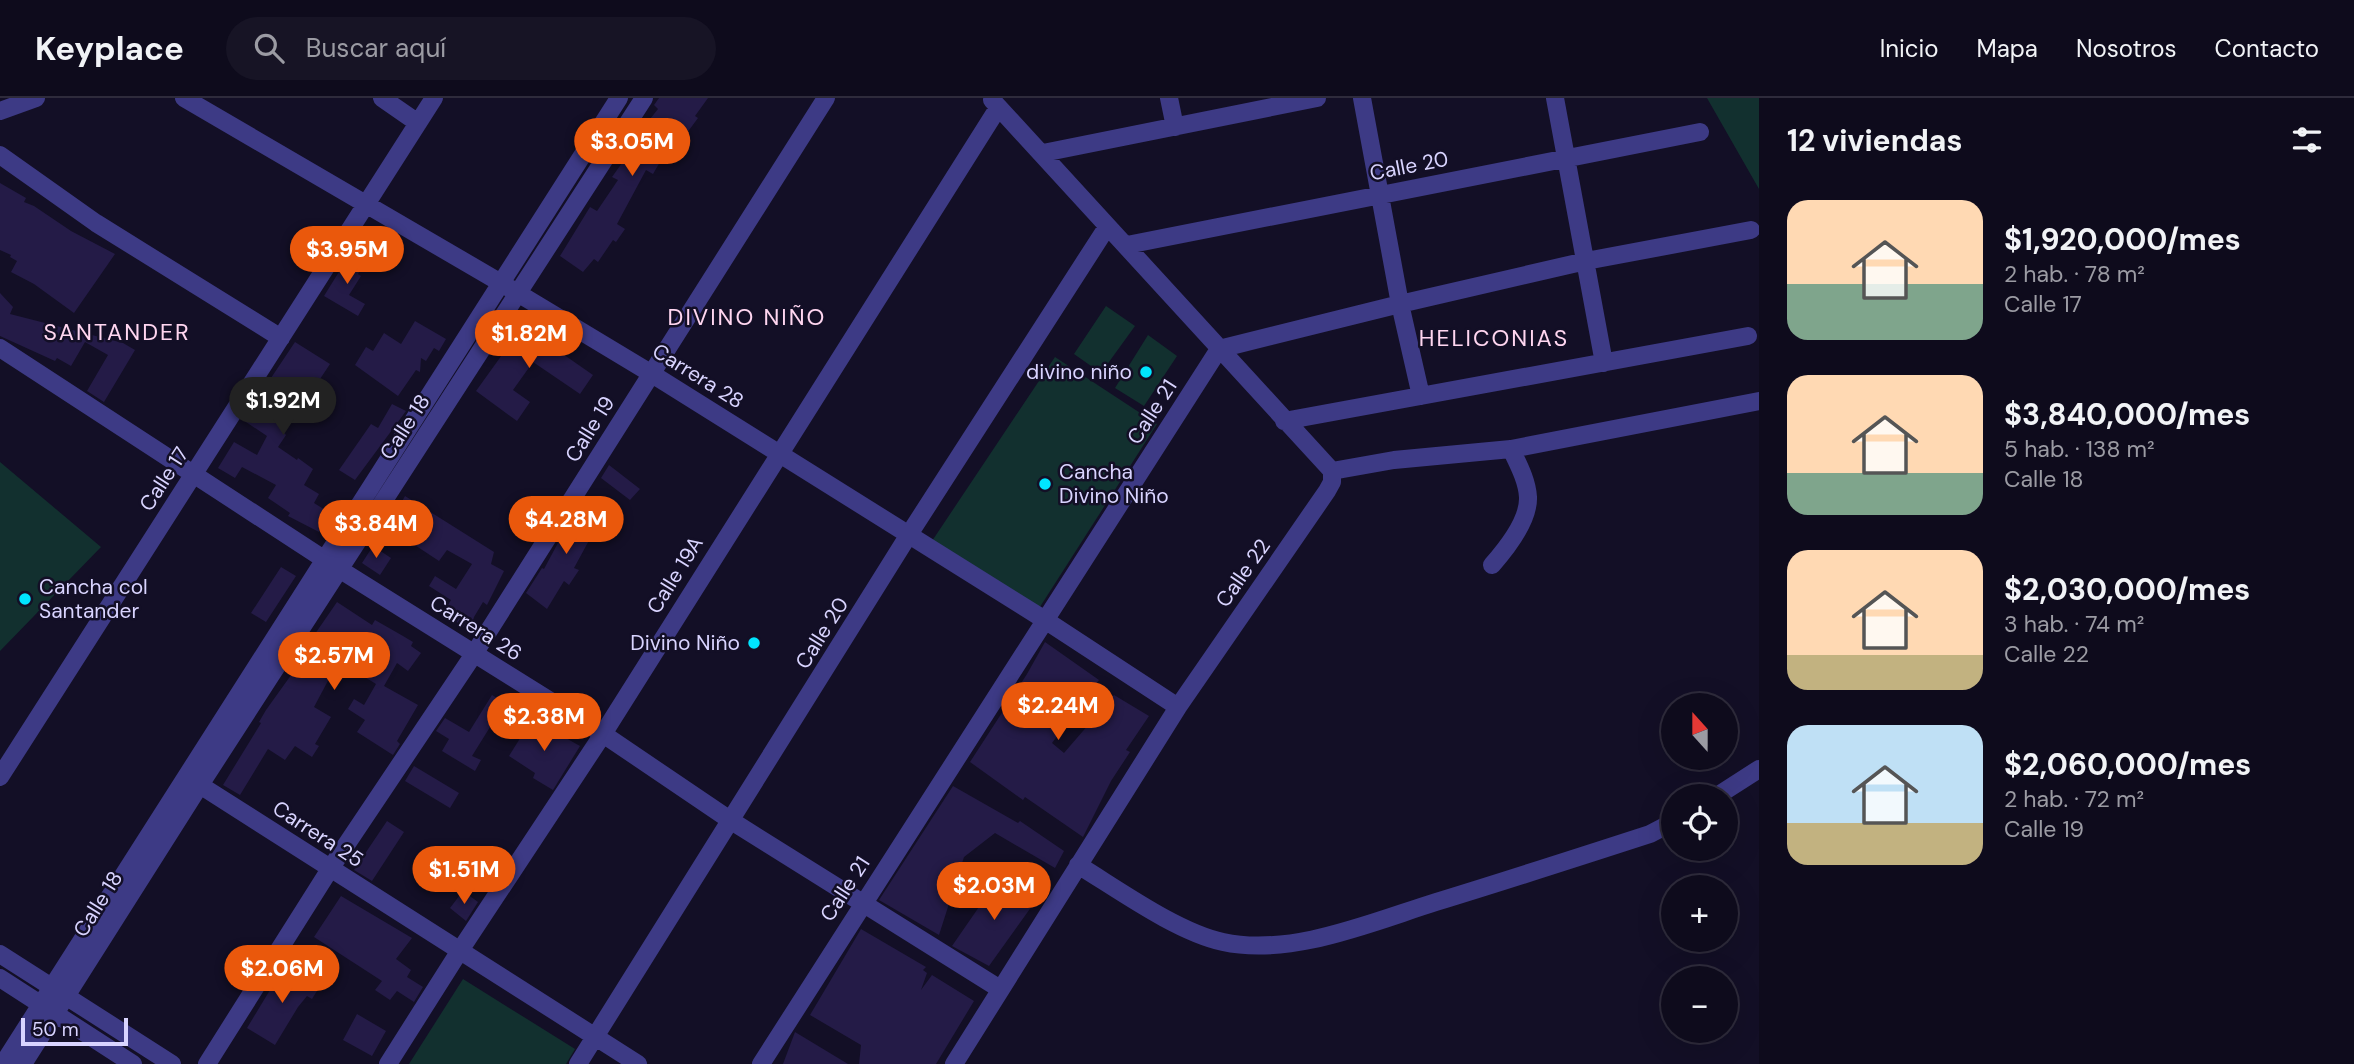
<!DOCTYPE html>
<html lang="es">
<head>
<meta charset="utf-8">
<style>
  :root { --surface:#0e0b1c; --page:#171425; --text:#f1f3f6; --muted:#9b9ba3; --line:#2e2b3b; --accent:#ea580c }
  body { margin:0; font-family:"DM Sans",sans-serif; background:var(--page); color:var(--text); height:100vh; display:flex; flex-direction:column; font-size:26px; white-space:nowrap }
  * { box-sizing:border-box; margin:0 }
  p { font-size:23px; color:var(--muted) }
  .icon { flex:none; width:38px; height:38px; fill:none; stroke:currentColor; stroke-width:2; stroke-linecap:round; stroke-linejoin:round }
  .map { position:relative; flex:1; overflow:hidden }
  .panel { display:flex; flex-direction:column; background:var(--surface); width:595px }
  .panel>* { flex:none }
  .needle { width:46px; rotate:339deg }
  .tools { position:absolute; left:1661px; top:595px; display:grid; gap:14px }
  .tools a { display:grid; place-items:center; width:77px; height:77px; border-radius:50%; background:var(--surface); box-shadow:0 7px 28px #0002,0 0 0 2px var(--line); font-size:35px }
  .scale { position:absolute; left:21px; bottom:18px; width:107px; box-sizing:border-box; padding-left:7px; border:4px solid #d9d4ff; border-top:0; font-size:19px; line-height:24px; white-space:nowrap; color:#d9d4ff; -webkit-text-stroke:5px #130f26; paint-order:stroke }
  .price { position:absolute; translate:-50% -60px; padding:0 16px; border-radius:24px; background:var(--accent); color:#fff; font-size:23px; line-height:46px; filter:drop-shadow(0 2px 4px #0008) }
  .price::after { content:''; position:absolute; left:50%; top:42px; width:21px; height:16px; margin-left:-10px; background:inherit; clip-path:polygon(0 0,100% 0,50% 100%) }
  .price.active { background:#222; color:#fff }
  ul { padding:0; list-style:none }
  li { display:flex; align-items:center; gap:21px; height:175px; padding:0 28px }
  li span { display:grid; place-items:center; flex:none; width:196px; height:140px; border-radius:21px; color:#555 }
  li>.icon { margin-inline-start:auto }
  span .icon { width:84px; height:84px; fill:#fffc; stroke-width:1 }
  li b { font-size:30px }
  h2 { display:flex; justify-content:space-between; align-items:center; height:84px; padding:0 28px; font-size:30px }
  header { display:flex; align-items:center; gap:42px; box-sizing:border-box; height:98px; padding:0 35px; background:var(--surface); border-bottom:2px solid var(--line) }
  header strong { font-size:33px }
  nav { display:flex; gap:38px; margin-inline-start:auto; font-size:24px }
  .search { width:490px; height:63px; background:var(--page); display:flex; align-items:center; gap:18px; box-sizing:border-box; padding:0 24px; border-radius:38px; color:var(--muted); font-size:26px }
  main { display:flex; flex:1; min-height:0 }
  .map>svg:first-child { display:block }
</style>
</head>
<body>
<header>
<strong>Keyplace</strong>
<div class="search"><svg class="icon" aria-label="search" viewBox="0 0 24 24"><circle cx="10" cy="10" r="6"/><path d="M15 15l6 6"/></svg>Buscar aquí</div>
<nav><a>Inicio</a><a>Mapa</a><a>Nosotros</a><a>Contacto</a></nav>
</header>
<main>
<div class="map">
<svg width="1759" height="966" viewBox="0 0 1759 966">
  <rect width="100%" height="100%" fill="#130f26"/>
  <path fill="#12302f" d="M 1707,0 L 1759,0 L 1759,91 Z
    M 1106,208 L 1135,228 L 1101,275 L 1074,256 Z
    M 1148,237 L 1177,258 L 1144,308 L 1115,290 Z
    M 1055,259 L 1157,326 L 1038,512 L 930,446 Z
    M 0,364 L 101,449 L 0,553 Z
    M 463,881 L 575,951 L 566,966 L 409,966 Z"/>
  <path fill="#241b47" d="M 659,0 L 708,0 L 695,18 L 698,20 L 664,66 L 660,64 L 653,76 L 646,72 L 617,126 L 625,131 L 616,144 L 613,142 L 598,164 L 594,161 L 583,174 L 560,158 L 590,109 L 597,113 L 618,82 L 612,79 L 634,48 L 629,44 L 635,34 L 638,36 L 658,11 L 654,7 Z
    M 0,85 L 26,100 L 24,104 L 34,108 L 71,133 L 115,156 L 74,215 L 34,186 L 11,174 L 17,163 L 10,159 L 11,157 L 0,152 Z
    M 350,156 L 365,165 L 358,176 L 361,178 L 349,197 L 365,206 L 358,218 L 324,198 Z
    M 0,195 L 13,209 L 10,216 L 123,245 L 135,252 L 104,304 L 87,293 L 108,257 L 85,244 L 71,268 L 57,260 L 55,263 L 0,238 Z
    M 527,222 L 551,239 L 547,245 L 593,277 L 580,296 L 533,264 L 513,292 L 530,304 L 517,323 L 476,293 Z
    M 415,223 L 446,241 L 439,253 L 434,250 L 426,263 L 421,260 L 420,274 L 416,272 L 398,298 L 355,267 L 366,249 L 373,253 L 384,235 L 401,246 Z
    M 295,244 L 330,266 L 284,335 L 286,337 L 278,349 L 297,362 L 298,360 L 313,371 L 304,387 L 319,396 L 314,405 L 330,415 L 319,434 L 288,418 L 290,415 L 268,400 L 276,387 L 242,369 L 235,380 L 218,370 L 234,344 L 257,357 L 267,338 L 243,322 Z
    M 392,306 L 406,313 L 355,382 L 339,372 L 371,326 L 378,330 Z
    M 609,367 L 640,391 L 630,402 L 601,380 Z
    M 405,398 L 494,454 L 491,466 L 504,473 L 487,507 L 483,504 L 474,519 L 470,533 L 443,515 L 451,502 L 429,488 L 435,478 L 456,491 L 472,466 L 447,452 L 439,463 L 392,432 L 404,412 L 399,409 Z
    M 586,402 L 608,416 L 592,437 L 574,470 L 579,472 L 569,487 L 564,483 L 547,511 L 526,495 L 542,470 L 544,471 L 559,443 L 565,446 L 576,426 L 573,424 Z
    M 373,448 L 391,460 L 380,477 L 362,465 Z
    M 281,469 L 296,478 L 266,524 L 251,515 Z
    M 337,504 L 372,527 L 375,522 L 403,538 L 413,544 L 411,548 L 421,555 L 408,573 L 397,565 L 384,588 L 418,607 L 397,643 L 400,646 L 393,657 L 357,634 L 365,622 L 348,611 L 354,601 L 364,607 L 376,586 L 352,571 L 349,577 L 341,567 L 332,580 L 330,579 L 314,609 L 331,619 L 315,646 L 319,648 L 312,659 L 295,648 L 285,662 L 268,651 L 240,697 L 223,687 L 261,625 L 259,624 L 266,612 L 299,566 L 306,549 Z
    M 1045,544 L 1099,582 L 1052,645 L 1064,655 L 1114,597 L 1149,618 L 1126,652 L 1130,654 L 1111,683 L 1083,739 L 1025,699 L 1023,702 L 970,664 L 1027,576 Z
    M 492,597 L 505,605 L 472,658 L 481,662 L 475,673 L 442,653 L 449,641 L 436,633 L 445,620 L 469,634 Z
    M 532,621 L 580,648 L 553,692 L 533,680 L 535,675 L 509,658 Z
    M 414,668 L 459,695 L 450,710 L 405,683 Z
    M 953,688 L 1018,725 L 1020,723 L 1064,753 L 1055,770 L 995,735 L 964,759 L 939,837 L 879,802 Z
    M 387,723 L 404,734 L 372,783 L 354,772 Z
    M 999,780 L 1037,801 L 989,868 L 952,848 Z
    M 463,793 L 478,804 L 466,823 L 450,810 Z
    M 341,798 L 412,840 L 396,861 L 411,872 L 407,879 L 423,889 L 414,904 L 397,893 L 390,902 L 375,892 L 382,883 L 314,839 Z
    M 861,831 L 926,869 L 923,872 L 927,875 L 921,892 L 932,877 L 974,903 L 936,966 L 859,966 L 861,947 L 810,917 Z
    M 287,869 L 320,888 L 312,901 L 307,898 L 298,909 L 275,947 L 247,930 L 276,882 L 278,883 Z
    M 357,916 L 386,933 L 372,958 L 343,942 Z
    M 795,934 L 848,966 L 783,966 Z"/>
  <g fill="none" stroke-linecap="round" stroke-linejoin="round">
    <path stroke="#3d3a85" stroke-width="18" d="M 184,0 L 501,185 L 652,276 L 1045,522 L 1178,609
      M 382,0 L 418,25
      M 1169,0 L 1175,29
      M 1362,0 L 1400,206 L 1421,298
      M 1555,0 L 1604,265
      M 992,2 L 1332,373
      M 0,13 L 36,0
      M 1043,55 L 1317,0
      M 0,57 L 96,125 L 281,240
      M 1127,147 L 1700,34
      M 0,250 L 339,471 L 603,636 L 730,722 L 1000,891
      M 1284,323 L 1748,238
      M 1332,373 L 1394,362 L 1511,351 L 1759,303
      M 1492,467 C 1507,450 1529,422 1528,399 C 1527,382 1518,366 1511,351
      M 0,679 L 434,0
      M 192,682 L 638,966
      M 1717,698 L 1759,671
      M 1078,767 C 1119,792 1177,834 1223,844 C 1291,859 1372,824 1436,804 C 1508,782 1579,759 1650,736 L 1673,724
      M 0,856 L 172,966
      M 0,880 L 133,966
      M 3,966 L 619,0
      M 23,966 L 200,687 L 644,0
      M 207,966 L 330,771 L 474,556 L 826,0
      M 388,966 L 459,854 L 603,636 L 998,10
      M 578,966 L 908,438 L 1107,129
      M 761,966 L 1219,251 L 1400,206 L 1586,163 L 1751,132
      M 954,966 L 1178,609 L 1327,393 L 1332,384 L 1332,373"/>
  </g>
  <g fill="#00e5ff" stroke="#130f26" stroke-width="2.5">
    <circle cx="1146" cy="274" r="7"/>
    <circle cx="1045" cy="386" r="7"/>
    <circle cx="25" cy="501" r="7"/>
    <circle cx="754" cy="545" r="7"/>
  </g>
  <g text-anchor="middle" stroke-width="5" stroke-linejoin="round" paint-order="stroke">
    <g font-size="21" fill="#d9d4ff" stroke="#130f26">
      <text transform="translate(1409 68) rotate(-11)" y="7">Calle 20</text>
      <text transform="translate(698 278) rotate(32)" y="7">Carrera 28</text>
      <text transform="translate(1152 314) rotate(-57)" y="7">Calle 21</text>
      <text transform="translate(405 329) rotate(-57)" y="7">Calle 18</text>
      <text transform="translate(590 331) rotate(-58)" y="7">Calle 19</text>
      <text transform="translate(164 381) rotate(-57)" y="7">Calle 17</text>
      <text transform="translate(1243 475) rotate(-55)" y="7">Calle 22</text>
      <text transform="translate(675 477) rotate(-58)" y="7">Calle 19A</text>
      <text transform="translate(476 530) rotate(32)" y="7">Carrera 26</text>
      <text transform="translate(822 535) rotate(-58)" y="7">Calle 20</text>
      <text transform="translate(318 736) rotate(33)" y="7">Carrera 25</text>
      <text transform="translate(845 791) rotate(-57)" y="7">Calle 21</text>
      <text transform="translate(98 806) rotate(-58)" y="7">Calle 18</text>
    </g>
    <g font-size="21" fill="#d9d4ff" stroke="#130f26" text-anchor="end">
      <text x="1132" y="281">divino niño</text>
      <text x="1059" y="381" text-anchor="start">Cancha<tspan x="1059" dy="24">Divino Niño</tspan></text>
      <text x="39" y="496" text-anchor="start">Cancha col<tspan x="39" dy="24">Santander</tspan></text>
      <text x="740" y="552">Divino Niño</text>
    </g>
    <g font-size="23" letter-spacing="2" fill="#ffd6f0" stroke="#130f26">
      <text x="747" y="227">DIVINO NIÑO</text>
      <text x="117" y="242">SANTANDER</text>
      <text x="1494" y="248">HELICONIAS</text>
    </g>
  </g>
</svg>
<div class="tools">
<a><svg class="needle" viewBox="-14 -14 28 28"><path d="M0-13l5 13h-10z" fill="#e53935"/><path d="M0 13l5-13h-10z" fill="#9b9ba3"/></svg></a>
<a><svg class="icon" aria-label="locate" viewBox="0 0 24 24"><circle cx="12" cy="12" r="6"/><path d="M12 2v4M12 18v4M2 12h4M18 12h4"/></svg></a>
<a>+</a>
<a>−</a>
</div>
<div class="scale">50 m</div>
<b class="price" style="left:632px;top:80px">$3.05M</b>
<b class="price" style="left:347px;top:188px">$3.95M</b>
<b class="price" style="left:529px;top:272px">$1.82M</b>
<b class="price active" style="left:283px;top:339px">$1.92M</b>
<b class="price" style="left:566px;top:458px">$4.28M</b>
<b class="price" style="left:376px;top:462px">$3.84M</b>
<b class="price" style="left:334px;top:594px">$2.57M</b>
<b class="price" style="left:1058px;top:644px">$2.24M</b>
<b class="price" style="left:544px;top:655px">$2.38M</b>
<b class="price" style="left:464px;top:808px">$1.51M</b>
<b class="price" style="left:994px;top:824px">$2.03M</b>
<b class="price" style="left:282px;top:907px">$2.06M</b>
</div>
<section class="panel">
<h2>12 viviendas<svg class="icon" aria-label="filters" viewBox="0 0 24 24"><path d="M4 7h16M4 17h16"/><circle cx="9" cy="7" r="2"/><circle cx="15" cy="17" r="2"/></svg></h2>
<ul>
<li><span style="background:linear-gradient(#ffd9b3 60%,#7fa58c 0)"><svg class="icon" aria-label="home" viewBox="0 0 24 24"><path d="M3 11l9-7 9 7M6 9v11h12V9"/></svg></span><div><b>$1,920,000/mes</b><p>2 hab. · 78 m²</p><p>Calle 17</p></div></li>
<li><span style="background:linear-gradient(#ffd9b3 70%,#7fa58c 0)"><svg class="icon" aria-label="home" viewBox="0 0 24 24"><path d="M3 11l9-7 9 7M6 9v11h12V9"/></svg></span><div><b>$3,840,000/mes</b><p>5 hab. · 138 m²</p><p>Calle 18</p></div></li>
<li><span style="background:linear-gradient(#ffd9b3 75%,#c2b280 0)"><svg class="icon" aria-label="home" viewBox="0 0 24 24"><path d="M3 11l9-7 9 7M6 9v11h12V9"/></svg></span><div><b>$2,030,000/mes</b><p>3 hab. · 74 m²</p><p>Calle 22</p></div></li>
<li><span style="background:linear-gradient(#bfe0f5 70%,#c2b280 0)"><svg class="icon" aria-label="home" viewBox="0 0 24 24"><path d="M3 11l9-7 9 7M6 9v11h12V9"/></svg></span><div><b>$2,060,000/mes</b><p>2 hab. · 72 m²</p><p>Calle 19</p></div></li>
</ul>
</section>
</main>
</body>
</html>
